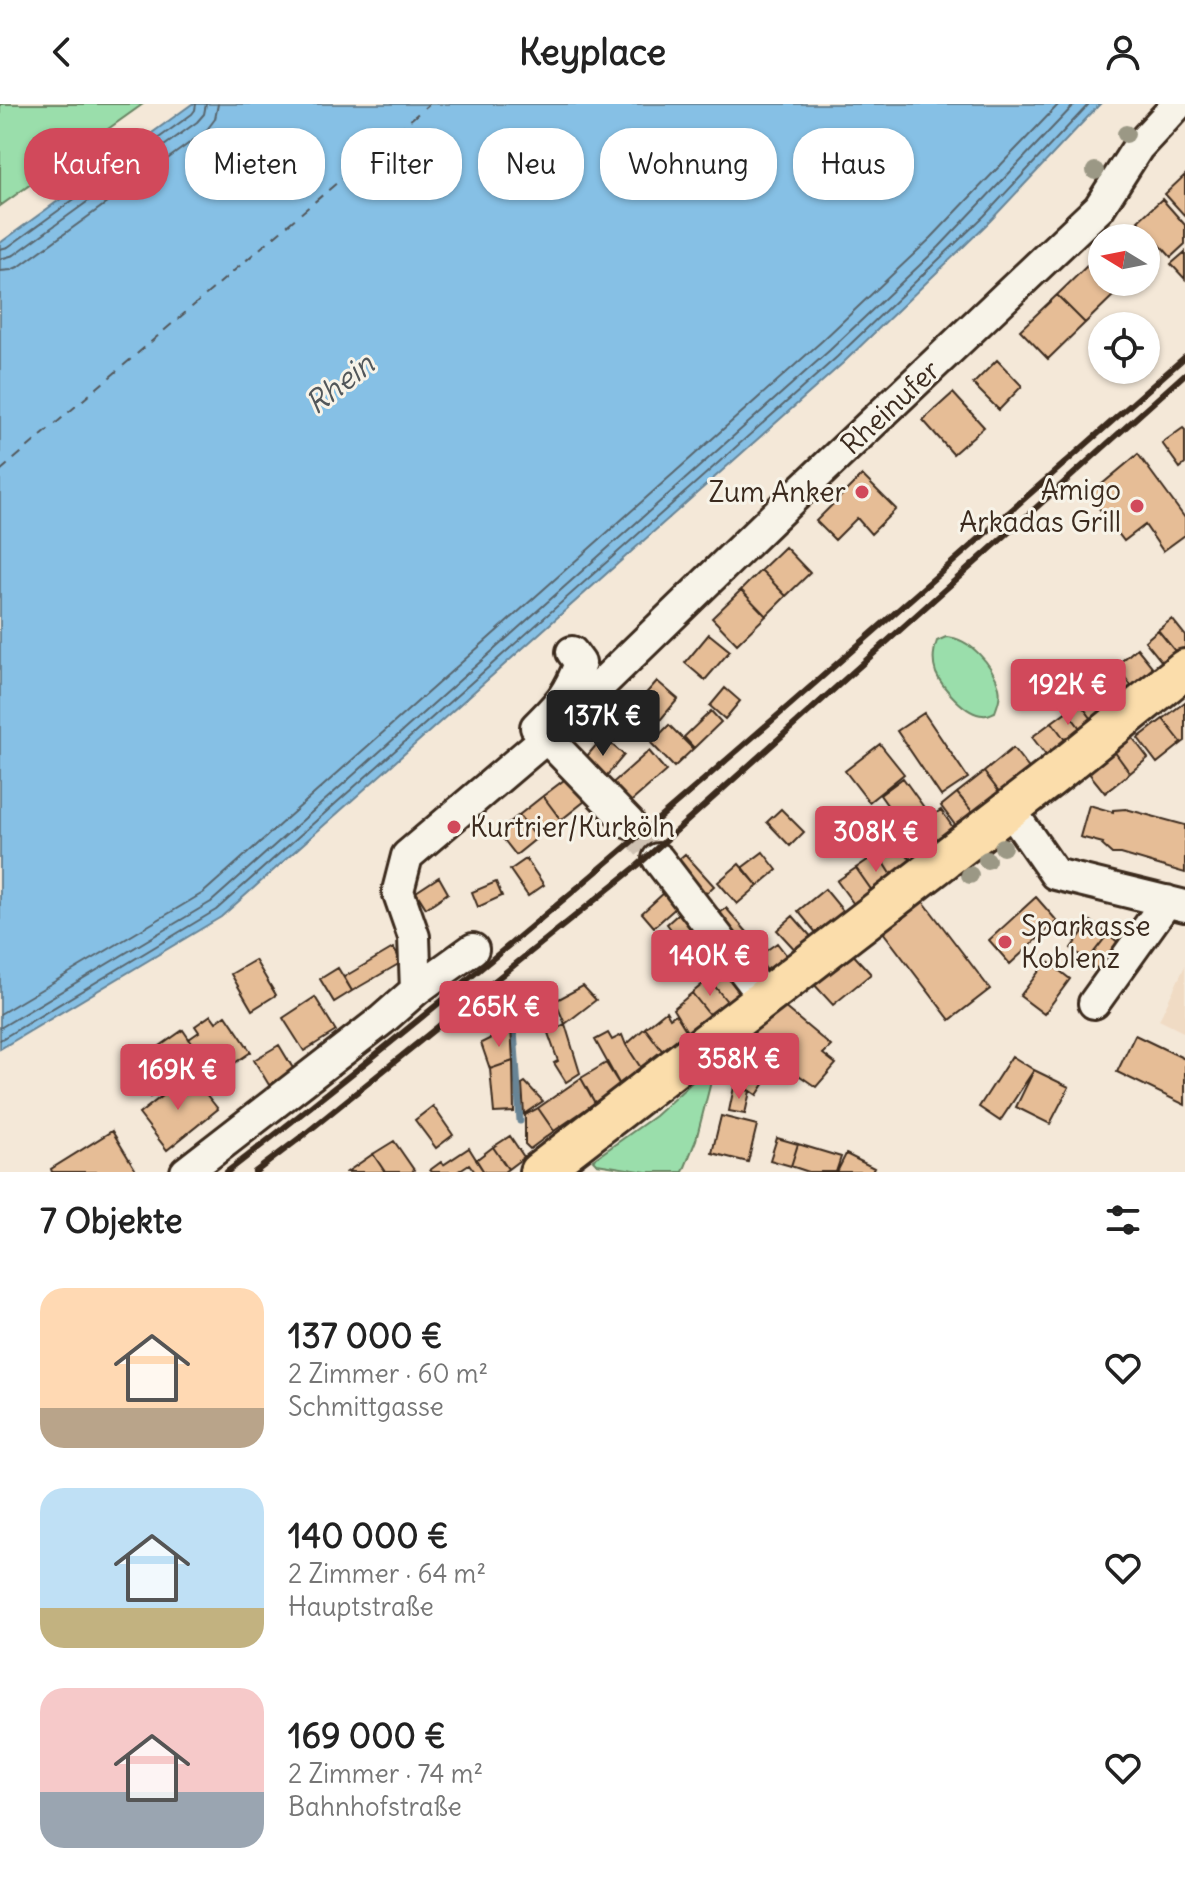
<!DOCTYPE html>
<html lang="de">
<head>
<meta charset="utf-8">
<style>
  :root { --surface:#fff; --page:#f2f2f2; --text:#222; --muted:#767676; --accent:#d1495b }
  body { margin:0; font-family:Delius,sans-serif; background:var(--page); color:var(--text); height:100vh; display:flex; flex-direction:column; font-size:30px; white-space:nowrap }
  * { box-sizing:border-box; margin:0 }
  p { font-size:26px; color:var(--muted) }
  .icon { flex:none; width:44px; height:44px; fill:none; stroke:currentColor; stroke-width:2; stroke-linecap:round; stroke-linejoin:round }
  .map { position:relative; height:1068px; overflow:hidden }
  .side { display:flex; flex-direction:column; background:var(--surface); flex:1 }
  .side>* { flex:none }
  .top-card { position:absolute; left:24px; top:24px; width:1138px; height:72px; display:flex; gap:16px }
  .needle { width:52px; rotate:280deg }
  .buttons { position:absolute; left:1088px; top:120px; display:grid; gap:16px }
  .buttons a { display:grid; place-items:center; width:72px; height:72px; border-radius:50%; background:var(--surface); box-shadow:0 2px 6px #0004; font-size:40px }
  .price { position:absolute; translate:-50% -68px; padding:0 18px; border-radius:8px; background:var(--accent); color:#fff; font-size:26px; line-height:52px; filter:drop-shadow(0 2px 4px #0008) }
  .price::after { content:''; position:absolute; left:50%; top:48px; width:24px; height:18px; margin-left:-12px; background:inherit; clip-path:polygon(0 0,100% 0,50% 100%) }
  .price.active { background:#222; color:#fff }
  ul { padding:0; list-style:none }
  li { display:flex; align-items:center; gap:24px; height:200px; padding:0 40px }
  li span { display:grid; place-items:center; flex:none; width:224px; height:160px; border-radius:24px; color:#555 }
  li>.icon { margin-inline-start:auto }
  span .icon { width:96px; height:96px; fill:#fffc; stroke-width:1 }
  li b { font-size:34px }
  h2 { display:flex; justify-content:space-between; align-items:center; height:96px; padding:0 40px; font-size:34px }
  .tag { padding:0 28px; border-radius:32px; background:var(--surface); box-shadow:0 2px 6px #0004; font-size:28px; line-height:72px }
  .tag.active { background:var(--accent); color:#fff }
  header { display:flex; justify-content:space-between; align-items:center; height:104px; padding:0 40px; background:var(--surface); font-size:36px; font-weight:700 }
  .map>svg:first-child { display:block }
</style>
</head>
<body>
<header><svg class="icon" aria-label="back" viewBox="0 0 24 24"><path d="M15 5l-7 7 7 7"/></svg>Keyplace<svg class="icon" aria-label="person" viewBox="0 0 24 24"><circle cx="12" cy="8" r="4"/><path d="M4 21q1-7 8-7t8 7"/></svg></header>
<div class="map">
<svg width="1185" height="1068" viewBox="0 0 1185 1068">
  <rect width="100%" height="100%" fill="#f4e8d8"/>
  <filter id="ink" filterUnits="userSpaceOnUse"><feTurbulence type="fractalNoise" baseFrequency=".0125" numOctaves="2"/><feDisplacementMap in="SourceGraphic" scale="16" xChannelSelector="R" yChannelSelector="G"/><feConvolveMatrix kernelMatrix="1 2 1 2 8 2 1 2 1" color-interpolation-filters="sRGB"/></filter>
  <g filter="url(#ink)">
    <path fill="#f0dbc4" d="M 1185,862 L 1185,929 L 1159,916 Z"/>
    <path fill="#9adeab" stroke="#6a8464" stroke-width="2" d="M 0,0 L 143,0 L 0,102 Z
      M 946,533 C 970,534 993,561 999,583 C 1001,592 998,600 995,608 C 990,610 988,612 983,611 C 966,611 942,583 936,569 C 932,558 933,548 937,537 Z
      M 711,961 L 713,970 L 696,1036 L 683,1068 L 646,1068 L 597,1060 L 593,1056 L 655,1012 Z"/>
    <path fill="#86c0e5" stroke="#688495" stroke-width="2" d="M 192,0 L 1100,0 L 990,117 L 843,259 L 221,813 L 0,945 L 0,139 Z"/>
    <g fill="none" stroke-linecap="round" stroke-linejoin="round">
      <path stroke="#59666e" stroke-width="2" d="M 0,145 L 8,143 L 192,10 L 195,6 L 196,0
        M 0,155 L 14,151 L 197,18 L 204,10 L 206,0
        M 0,167 L 11,166 L 20,162 L 206,27 L 215,15 L 218,0
        M 0,910 L 203,789 L 822,237 L 931,134 L 1059,0
        M 0,924 L 211,798 L 830,246 L 939,143 L 1075,0
        M 0,936 L 216,806 L 837,253 L 984,112 L 1089,0"/>
      <path stroke="#688495" stroke-width="7" d="M 514,926 L 520,1017"/>
      <path stroke="#52575a" stroke-width="2" stroke-dasharray="10 8" stroke-linecap="butt" d="M 0,367 L 429,0"/>
    </g>
    <path fill="#e6bd96" stroke="#3b2a1e" stroke-width="2" d="M 1185,71 L 1185,112 L 1165,90 Z
      M 1162,95 L 1185,121 L 1185,140 L 1171,153 L 1138,117 Z
      M 1185,148 L 1185,175 L 1171,160 Z
      M 1091,158 L 1102,170 L 1102,178 L 1109,178 L 1118,187 L 1085,219 L 1057,191 Z
      M 1057,191 L 1085,219 L 1048,255 L 1020,226 Z
      M 997,256 L 1022,282 L 999,306 L 973,280 Z
      M 953,289 L 984,323 L 953,350 L 923,316 Z
      M 1183,324 L 1185,326 L 1185,360 L 1180,364 L 1162,339 Z
      M 1138,350 L 1185,414 L 1185,431 L 1163,447 L 1145,421 L 1124,437 L 1089,391 Z
      M 862,371 L 896,405 L 871,430 L 857,414 L 835,436 L 816,417 Z
      M 785,443 L 810,469 L 786,492 L 761,466 Z
      M 761,466 L 786,492 L 766,512 L 741,486 Z
      M 741,486 L 766,512 L 737,540 L 712,514 Z
      M 1172,515 L 1185,531 L 1185,547 L 1179,552 L 1158,526 Z
      M 1158,526 L 1179,552 L 1166,563 L 1145,537 Z
      M 709,530 L 730,547 L 705,576 L 685,559 Z
      M 1137,544 L 1159,571 L 1137,589 L 1116,562 Z
      M 1116,562 L 1137,589 L 1115,607 L 1094,580 Z
      M 657,577 L 678,595 L 655,622 L 634,603 Z
      M 725,584 L 740,597 L 725,615 L 710,602 Z
      M 1093,587 L 1110,608 L 1095,619 L 1079,598 Z
      M 1079,598 L 1095,619 L 1083,628 L 1067,607 Z
      M 1185,598 L 1185,637 L 1182,639 L 1163,615 Z
      M 711,607 L 721,618 L 694,644 L 684,633 Z
      M 1067,607 L 1083,628 L 1068,640 L 1052,618 Z
      M 924,609 L 968,674 L 941,692 L 897,627 Z
      M 1163,615 L 1182,639 L 1157,659 L 1138,634 Z
      M 1052,618 L 1068,640 L 1048,654 L 1032,633 Z
      M 669,621 L 693,645 L 674,663 L 651,639 Z
      M 603,633 L 624,651 L 603,676 L 582,658 Z
      M 1132,633 L 1148,654 L 1130,669 L 1114,647 Z
      M 880,640 L 904,670 L 869,698 L 845,667 Z
      M 1013,644 L 1031,667 L 1001,690 L 984,668 Z
      M 649,647 L 666,667 L 625,703 L 608,683 Z
      M 1114,647 L 1130,669 L 1105,689 L 1088,668 Z
      M 984,668 L 1001,690 L 975,711 L 957,689 Z
      M 572,670 L 590,693 L 561,716 L 543,692 Z
      M 903,674 L 928,709 L 905,726 L 880,691 Z
      M 957,689 L 975,711 L 958,725 L 941,702 Z
      M 543,692 L 561,716 L 537,734 L 519,711 Z
      M 1089,701 L 1113,708 L 1113,706 L 1126,705 L 1185,721 L 1185,769 L 1121,750 L 1112,750 L 1102,741 L 1103,739 L 1080,733 Z
      M 781,705 L 804,728 L 790,742 L 767,718 Z
      M 941,706 L 956,728 L 932,744 L 917,722 Z
      M 519,711 L 537,734 L 516,751 L 498,728 Z
      M 917,722 L 936,748 L 915,762 L 897,736 Z
      M 897,736 L 915,762 L 895,776 L 878,749 Z
      M 763,748 L 777,766 L 758,782 L 743,763 Z
      M 878,749 L 895,776 L 875,791 L 856,764 Z
      M 685,750 L 714,782 L 700,795 L 671,762 Z
      M 526,755 L 544,781 L 528,792 L 510,766 Z
      M 739,760 L 758,782 L 737,800 L 718,778 Z
      M 856,764 L 875,791 L 856,803 L 837,777 Z
      M 439,773 L 448,789 L 426,804 L 416,788 Z
      M 496,778 L 502,792 L 478,803 L 472,788 Z
      M 825,785 L 844,808 L 817,830 L 798,807 Z
      M 665,788 L 678,802 L 654,823 L 642,809 Z
      M 1036,793 L 1057,817 L 1010,860 L 989,836 Z
      M 923,797 L 990,885 L 950,916 L 883,828 Z
      M 686,803 L 730,859 L 709,875 L 667,820 Z
      M 726,804 L 747,828 L 734,839 L 713,815 Z
      M 793,812 L 814,836 L 799,850 L 777,826 Z
      M 1091,817 L 1108,830 L 1087,857 L 1071,844 Z
      M 1108,830 L 1126,845 L 1106,871 L 1087,857 Z
      M 777,839 L 791,857 L 771,872 L 757,853 Z
      M 393,844 L 402,858 L 352,887 L 344,873 Z
      M 849,846 L 871,870 L 833,901 L 812,878 Z
      M 255,856 L 276,891 L 252,906 L 231,870 Z
      M 1047,857 L 1070,875 L 1044,910 L 1020,892 Z
      M 730,859 L 751,884 L 729,900 L 709,875 Z
      M 338,864 L 352,887 L 334,898 L 320,875 Z
      M 709,875 L 729,900 L 712,914 L 692,889 Z
      M 583,882 L 596,896 L 565,920 L 555,897 Z
      M 692,889 L 712,914 L 689,931 L 673,905 Z
      M 315,893 L 336,927 L 304,947 L 283,914 Z
      M 500,899 L 511,924 L 496,930 L 485,905 Z
      M 783,902 L 831,942 L 823,950 L 836,960 L 816,983 L 745,934 Z
      M 666,907 L 670,914 L 676,910 L 689,931 L 664,949 L 645,924 Z
      M 211,911 L 216,918 L 226,911 L 251,948 L 214,973 L 189,935 L 199,928 L 195,922 Z
      M 565,920 L 580,969 L 566,978 L 554,959 L 558,957 L 548,929 Z
      M 511,924 L 513,957 L 490,965 L 481,939 Z
      M 645,924 L 664,949 L 643,967 L 626,941 Z
      M 183,926 L 204,957 L 150,993 L 130,963 Z
      M 608,929 L 612,936 L 622,931 L 626,941 L 643,967 L 621,983 L 595,936 Z
      M 1135,931 L 1185,955 L 1185,1001 L 1117,968 Z
      M 279,941 L 294,966 L 269,981 L 254,956 Z
      M 748,943 L 776,962 L 757,991 L 729,972 Z
      M 1012,952 L 1034,966 L 1000,1017 L 979,1003 Z
      M 513,957 L 514,1008 L 494,1009 L 490,965 Z
      M 606,959 L 621,983 L 595,999 L 581,974 Z
      M 1034,966 L 1069,983 L 1050,1020 L 1016,1003 Z
      M 190,970 L 218,1005 L 167,1046 L 139,1010 Z
      M 581,974 L 595,999 L 554,1027 L 538,1004 Z
      M 525,978 L 543,997 L 524,1010 L 522,980 Z
      M 734,983 L 750,987 L 745,1010 L 729,1007 Z
      M 433,1002 L 453,1031 L 436,1044 L 415,1016 Z
      M 538,1004 L 554,1027 L 530,1045 L 525,1040 L 525,1011 Z
      M 721,1012 L 757,1021 L 748,1058 L 712,1049 Z
      M 112,1027 L 135,1065 L 131,1068 L 52,1068 L 51,1065 Z
      M 510,1032 L 524,1053 L 508,1065 L 493,1043 Z
      M 777,1034 L 798,1040 L 791,1062 L 770,1056 Z
      M 394,1037 L 414,1066 L 412,1068 L 385,1068 L 373,1050 Z
      M 798,1040 L 841,1053 L 836,1068 L 809,1068 L 791,1062 Z
      M 493,1043 L 508,1065 L 504,1068 L 484,1068 L 476,1056 Z
      M 469,1044 L 484,1068 L 475,1068 L 469,1060 L 457,1068 L 432,1068 L 430,1066 L 441,1058 L 443,1061 Z
      M 373,1050 L 385,1068 L 347,1068 Z
      M 846,1050 L 874,1064 L 872,1068 L 837,1068 Z"/>
    <g fill="none" stroke-linecap="round" stroke-linejoin="round">
      <path stroke="#cfc2b3" stroke-width="30" stroke-dasharray="30 15" stroke-linecap="butt" d="M 629,719 L 658,755"/>
      <g stroke="#3b2a1e" stroke-width="36">
        <path id="minor" d="M 572,548 L 580,559 C 568,591 560,599 536,623 L 629,719
          M 1009,704 L 1055,770 L 1185,802
          M 658,755 L 764,893
          M 416,886 L 414,833 L 398,787 L 407,752 L 547,633 L 791,396 L 1099,104 L 1138,43 L 1178,0
          M 1094,899 L 1167,797
          M 186,1068 L 382,916 L 416,886 L 473,845"/>
      </g>
      <g stroke="#3b2a1e" stroke-width="44">
        <path id="major" d="M 539,1068 L 1050,674 L 1185,565"/>
      </g>
      <use href="#minor" stroke="#f7f3e8" stroke-width="30"/>
      <use href="#major" stroke="#fbddab" stroke-width="38"/>
      <path stroke="#3b2a1e" stroke-width="6" d="M 227,1068 C 559,812 870,530 1185,253
        M 255,1068 L 305,1030 L 637,762 L 1185,270"/>
    </g>
    <g fill="#9b9885">
      <circle cx="1126" cy="30" r="9"/>
      <circle cx="1095" cy="67" r="9"/>
      <circle cx="1003" cy="743" r="9"/>
      <circle cx="987" cy="756" r="9"/>
      <circle cx="970" cy="771" r="9"/>
    </g>
  </g>
  <g fill="#d1495b" stroke="#f7f3e8" stroke-width="3">
    <circle cx="862" cy="388" r="8"/>
    <circle cx="1137" cy="402" r="8"/>
    <circle cx="454" cy="723" r="8"/>
    <circle cx="1005" cy="838" r="8"/>
  </g>
  <g text-anchor="middle" stroke-width="6" stroke-linejoin="round" paint-order="stroke">
    <g font-size="28" fill="#3b2a1e" stroke="#f7f3e8">
      <text transform="translate(890 303) rotate(-43)" y="10">Rheinufer</text>
    </g>
    <g font-size="28" fill="#3b2a1e" stroke="#f7f3e8" text-anchor="end">
      <text x="1121" y="396">Amigo<tspan x="1121" dy="32">Arkadas Grill</tspan></text>
      <text x="846" y="398">Zum Anker</text>
      <text x="470" y="733" text-anchor="start">Kurtrier/Kurköln</text>
      <text x="1021" y="832" text-anchor="start">Sparkasse<tspan x="1021" dy="32">Koblenz</tspan></text>
    </g>
    <g font-size="30" font-style="italic" fill="#52575a" stroke="#f7f3e8">
      <text transform="translate(340 280) rotate(-38)" y="10">Rhein</text>
    </g>
  </g>
</svg>
<div class="buttons">
<a><svg class="needle" viewBox="-14 -14 28 28"><path d="M0-13l5 13h-10z" fill="#e53935"/><path d="M0 13l5-13h-10z" fill="#767676"/></svg></a>
<a><svg class="icon" aria-label="locate" viewBox="0 0 24 24"><circle cx="12" cy="12" r="6"/><path d="M12 2v4M12 18v4M2 12h4M18 12h4"/></svg></a>
</div>
<b class="price" style="left:1068px;top:623px">192K €</b>
<b class="price active" style="left:603px;top:654px">137K €</b>
<b class="price" style="left:876px;top:770px">308K €</b>
<b class="price" style="left:710px;top:894px">140K €</b>
<b class="price" style="left:499px;top:945px">265K €</b>
<b class="price" style="left:739px;top:997px">358K €</b>
<b class="price" style="left:178px;top:1008px">169K €</b>
<div class="top-card">
<a class="tag active">Kaufen</a>
<a class="tag">Mieten</a>
<a class="tag">Filter</a>
<a class="tag">Neu</a>
<a class="tag">Wohnung</a>
<a class="tag">Haus</a>
</div>
</div>
<section class="side">
<h2>7 Objekte<svg class="icon" aria-label="filters" viewBox="0 0 24 24"><path d="M4 7h16M4 17h16"/><circle cx="9" cy="7" r="2"/><circle cx="15" cy="17" r="2"/></svg></h2>
<ul>
<li><span style="background:linear-gradient(#ffd9b3 75%,#b9a48a 0)"><svg class="icon" aria-label="home" viewBox="0 0 24 24"><path d="M3 11l9-7 9 7M6 9v11h12V9"/></svg></span><div><b>137 000 €</b><p>2 Zimmer · 60 m²</p><p>Schmittgasse</p></div><svg class="icon" aria-label="heart" viewBox="0 0 24 24"><path d="M12 20l-8-8c-3-5 5-10 8-4 3-6 11-1 8 4z"/></svg></li>
<li><span style="background:linear-gradient(#bfe0f5 75%,#c2b280 0)"><svg class="icon" aria-label="home" viewBox="0 0 24 24"><path d="M3 11l9-7 9 7M6 9v11h12V9"/></svg></span><div><b>140 000 €</b><p>2 Zimmer · 64 m²</p><p>Hauptstraße</p></div><svg class="icon" aria-label="heart" viewBox="0 0 24 24"><path d="M12 20l-8-8c-3-5 5-10 8-4 3-6 11-1 8 4z"/></svg></li>
<li><span style="background:linear-gradient(#f6c9c9 65%,#9aa5b1 0)"><svg class="icon" aria-label="home" viewBox="0 0 24 24"><path d="M3 11l9-7 9 7M6 9v11h12V9"/></svg></span><div><b>169 000 €</b><p>2 Zimmer · 74 m²</p><p>Bahnhofstraße</p></div><svg class="icon" aria-label="heart" viewBox="0 0 24 24"><path d="M12 20l-8-8c-3-5 5-10 8-4 3-6 11-1 8 4z"/></svg></li>
</ul>
</section>
</body>
</html>
